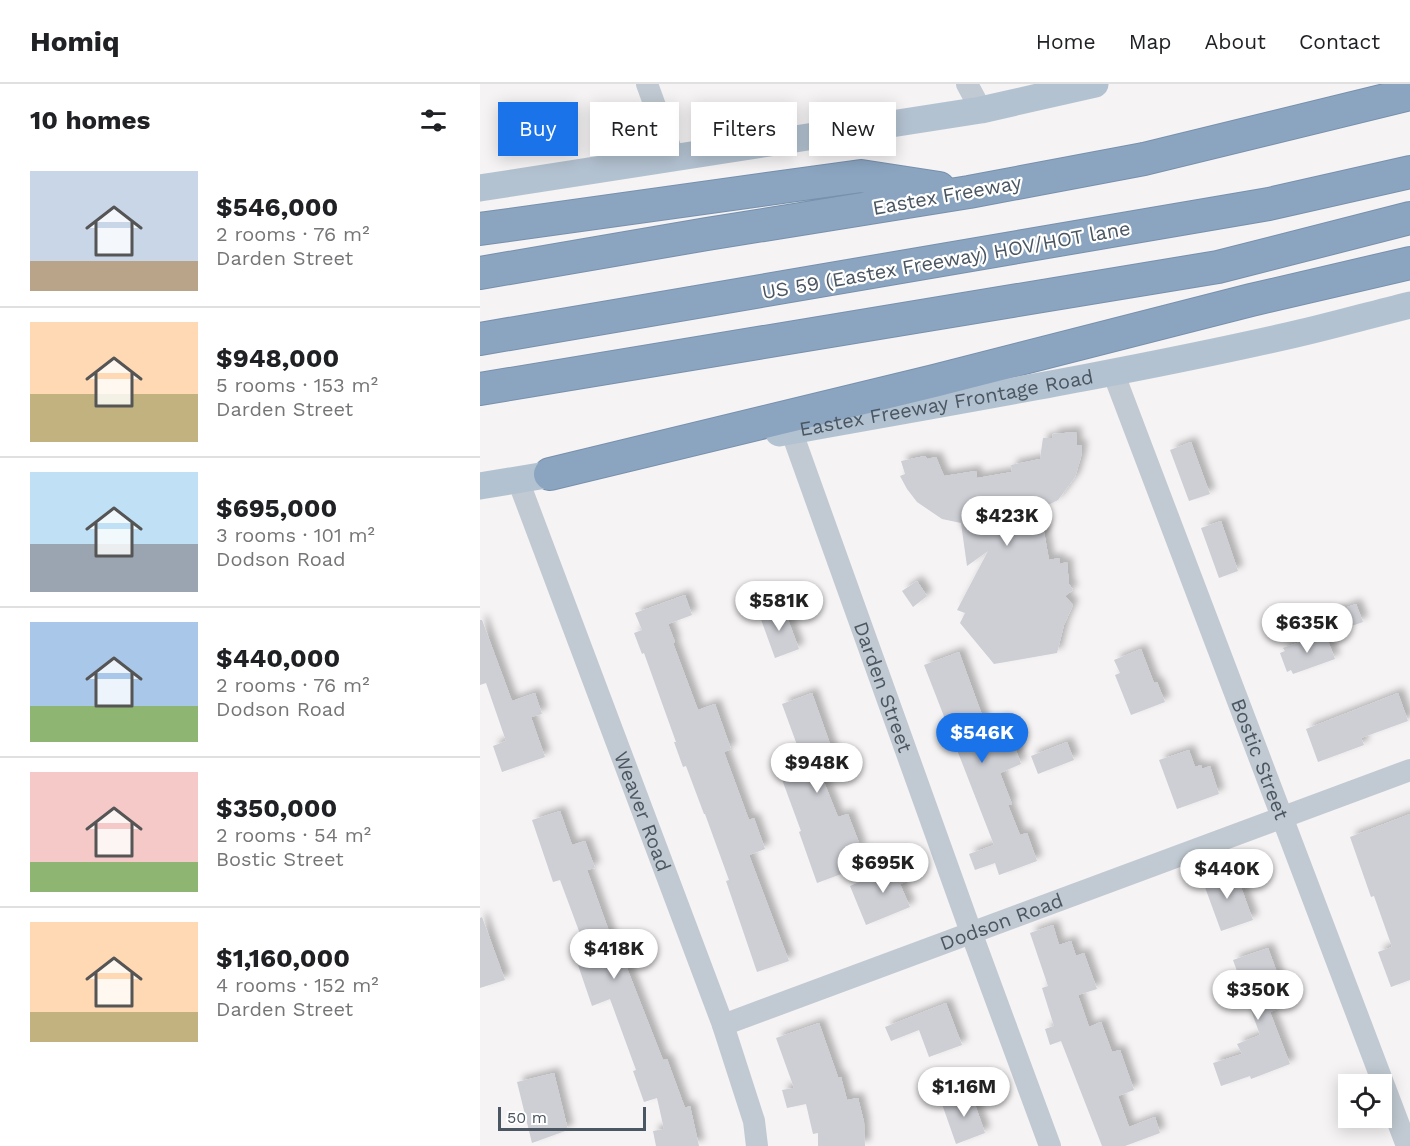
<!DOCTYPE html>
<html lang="en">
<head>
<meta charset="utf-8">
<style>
  :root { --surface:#fff; --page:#f6f6f6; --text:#202124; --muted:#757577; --line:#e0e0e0; --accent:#1a73e8 }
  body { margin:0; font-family:"Work Sans",sans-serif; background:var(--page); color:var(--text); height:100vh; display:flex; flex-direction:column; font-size:22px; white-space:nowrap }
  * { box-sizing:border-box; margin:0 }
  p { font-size:20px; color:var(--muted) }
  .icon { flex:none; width:33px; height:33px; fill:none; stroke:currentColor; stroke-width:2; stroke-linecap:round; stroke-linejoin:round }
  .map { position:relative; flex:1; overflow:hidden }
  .sheet { display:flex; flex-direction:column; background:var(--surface); width:480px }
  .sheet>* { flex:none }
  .top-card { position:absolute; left:18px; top:18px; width:570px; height:54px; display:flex; gap:12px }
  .controls { position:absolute; left:858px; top:990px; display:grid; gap:12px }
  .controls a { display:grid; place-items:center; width:54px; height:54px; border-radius:0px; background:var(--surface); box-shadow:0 3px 15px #0003; font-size:30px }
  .scale { position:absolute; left:18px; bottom:15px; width:148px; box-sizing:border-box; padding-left:6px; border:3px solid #4a5661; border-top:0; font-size:16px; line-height:21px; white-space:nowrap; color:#4a5661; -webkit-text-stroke:4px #fff; paint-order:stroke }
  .price { position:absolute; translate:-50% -51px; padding:0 14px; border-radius:21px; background:#fff; color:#222; font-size:20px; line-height:39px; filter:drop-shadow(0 2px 3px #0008) }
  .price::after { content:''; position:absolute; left:50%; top:36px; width:18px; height:14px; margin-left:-9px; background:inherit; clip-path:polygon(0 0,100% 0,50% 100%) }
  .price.on { background:var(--accent); color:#fff }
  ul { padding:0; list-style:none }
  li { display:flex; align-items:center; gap:18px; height:150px; padding:0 30px }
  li+li { border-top:2px solid var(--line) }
  li span { display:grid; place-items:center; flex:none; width:168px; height:120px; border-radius:0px; color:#555 }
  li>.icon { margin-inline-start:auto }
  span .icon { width:72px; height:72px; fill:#fffc; stroke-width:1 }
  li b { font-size:26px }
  h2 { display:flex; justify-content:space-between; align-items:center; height:72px; padding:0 30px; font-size:26px }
  .chip { padding:0 21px; border-radius:0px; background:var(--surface); box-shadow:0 3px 15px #0003; font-size:21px; line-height:54px }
  .chip.on { background:var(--accent); color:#fff }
  header { display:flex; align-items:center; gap:36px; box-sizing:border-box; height:84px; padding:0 30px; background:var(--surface); border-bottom:2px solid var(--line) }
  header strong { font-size:28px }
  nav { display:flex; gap:33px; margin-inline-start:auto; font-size:21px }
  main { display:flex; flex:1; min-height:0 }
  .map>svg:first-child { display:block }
</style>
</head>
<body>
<header>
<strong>Homiq</strong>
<nav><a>Home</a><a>Map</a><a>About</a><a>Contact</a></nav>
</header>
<main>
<section class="sheet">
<h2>10 homes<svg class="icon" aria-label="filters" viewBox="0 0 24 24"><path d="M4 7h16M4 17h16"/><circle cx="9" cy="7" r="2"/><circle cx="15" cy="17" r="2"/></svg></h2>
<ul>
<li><span style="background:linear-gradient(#c9d6e8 75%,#b9a48a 0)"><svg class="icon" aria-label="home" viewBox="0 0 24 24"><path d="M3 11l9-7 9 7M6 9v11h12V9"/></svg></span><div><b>$546,000</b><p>2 rooms · 76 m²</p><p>Darden Street</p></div></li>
<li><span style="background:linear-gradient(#ffd9b3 60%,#c2b280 0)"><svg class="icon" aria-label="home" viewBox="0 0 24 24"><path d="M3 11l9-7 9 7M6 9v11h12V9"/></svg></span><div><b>$948,000</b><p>5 rooms · 153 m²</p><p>Darden Street</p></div></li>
<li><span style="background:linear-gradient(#bfe0f5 60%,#9aa5b1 0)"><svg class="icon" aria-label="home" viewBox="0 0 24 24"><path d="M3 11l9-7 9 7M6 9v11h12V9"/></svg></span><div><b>$695,000</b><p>3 rooms · 101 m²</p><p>Dodson Road</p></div></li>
<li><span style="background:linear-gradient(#a9c7e8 70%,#8fb573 0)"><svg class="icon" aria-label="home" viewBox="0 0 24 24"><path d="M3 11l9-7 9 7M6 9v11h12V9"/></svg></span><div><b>$440,000</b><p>2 rooms · 76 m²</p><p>Dodson Road</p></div></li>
<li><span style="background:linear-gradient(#f6c9c9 75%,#8fb573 0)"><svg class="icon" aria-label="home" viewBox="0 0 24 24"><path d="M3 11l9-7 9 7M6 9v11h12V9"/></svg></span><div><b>$350,000</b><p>2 rooms · 54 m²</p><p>Bostic Street</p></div></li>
<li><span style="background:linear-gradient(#ffd9b3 75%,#c2b280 0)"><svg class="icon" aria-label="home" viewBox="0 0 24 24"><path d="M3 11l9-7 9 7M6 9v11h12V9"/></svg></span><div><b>$1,160,000</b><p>4 rooms · 152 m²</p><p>Darden Street</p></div></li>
</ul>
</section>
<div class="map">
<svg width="930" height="1062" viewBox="0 0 930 1062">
  <defs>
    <filter id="shadow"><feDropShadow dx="5.5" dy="-5.5" stdDeviation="3" flood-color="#0004"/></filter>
  </defs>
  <rect width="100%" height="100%" fill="#f5f3f3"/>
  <path fill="#cdcfd5" filter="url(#shadow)" d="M 596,348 L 597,361 L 602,361 L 601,373 L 595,393 L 578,416 L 560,425 L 569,476 L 579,474 L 580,480 L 587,478 L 589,500 L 593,506 L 585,512 L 593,521 L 584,541 L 577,569 L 514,580 L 480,539 L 485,529 L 477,526 L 508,467 L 487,482 L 481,439 L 462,435 L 437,418 L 427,405 L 420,392 L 425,390 L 421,377 L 445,372 L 447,375 L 456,373 L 464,392 L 496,387 L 497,394 L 532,388 L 531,381 L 560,375 L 563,354 L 572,354 L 573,350 Z
    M 711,358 L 730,410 L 709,417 L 690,366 Z
    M 741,437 L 758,487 L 739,494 L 721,444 Z
    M 437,497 L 447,512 L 433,523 L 422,507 Z
    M 205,511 L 212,531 L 188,540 L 195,558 L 193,559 L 218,626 L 235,620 L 251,665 L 244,668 L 269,736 L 274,734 L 285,765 L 269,771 L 309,877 L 277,888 L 246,797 L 249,796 L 225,730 L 224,730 L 206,682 L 203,683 L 194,658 L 196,658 L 164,569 L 162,570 L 154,549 L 162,546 L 155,529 Z
    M 876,520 L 883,538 L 860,546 L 853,528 Z
    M 303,522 L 319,565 L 295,574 L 279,530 Z
    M 0,536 L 2,536 L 32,617 L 55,609 L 62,630 L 51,633 L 65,673 L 22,688 L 13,662 L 26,657 L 6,599 L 0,601 Z
    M 845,549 L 855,575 L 813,590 L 811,586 L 807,588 L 800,569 L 805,567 L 803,564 Z
    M 661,565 L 674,599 L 677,598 L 685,618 L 651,631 L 635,591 L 640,589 L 634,576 Z
    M 479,568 L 506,642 L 525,635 L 541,680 L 520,689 L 532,720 L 528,721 L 540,751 L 547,749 L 557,777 L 519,791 L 515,779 L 495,786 L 489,770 L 514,761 L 444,581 Z
    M 332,609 L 361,691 L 344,698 L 358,733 L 368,730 L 381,764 L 366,770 L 372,786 L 337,799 L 319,748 L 321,747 L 300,690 L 324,680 L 302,620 Z
    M 918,609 L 928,637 L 881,654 L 884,661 L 838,678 L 826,645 Z
    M 587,658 L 594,676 L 558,690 L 551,672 Z
    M 709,666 L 715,683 L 721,681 L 722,685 L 730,682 L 739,710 L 697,725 L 679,676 Z
    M 80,727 L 92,761 L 105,757 L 115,784 L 107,786 L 135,864 L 151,859 L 157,875 L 145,879 L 183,976 L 187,975 L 205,1024 L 210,1022 L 219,1062 L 176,1062 L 173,1047 L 184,1045 L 177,1014 L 164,1018 L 153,987 L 156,986 L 130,915 L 112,922 L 97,878 L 109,874 L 80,796 L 73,798 L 52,736 Z
    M 930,730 L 930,896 L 911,903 L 898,868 L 912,863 L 894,812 L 891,813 L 870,753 Z
    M 428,778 L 435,794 L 420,800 L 430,823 L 386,841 L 370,802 Z
    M 754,784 L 773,836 L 741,847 L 722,795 Z
    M 2,833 L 25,896 L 0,904 L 0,834 Z
    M 573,841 L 579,861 L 591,857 L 596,872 L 604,869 L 617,905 L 598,911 L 609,943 L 621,938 L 632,968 L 640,966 L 654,1006 L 638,1012 L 649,1043 L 675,1033 L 680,1049 L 645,1062 L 622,1062 L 581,957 L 570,961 L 565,945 L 574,942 L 562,904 L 568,902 L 550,849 Z
    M 788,864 L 809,921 L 790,928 L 810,980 L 771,995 L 770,992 L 741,1002 L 733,979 L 762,970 L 757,960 L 780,951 L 753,876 Z
    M 466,919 L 482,961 L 449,973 L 439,946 L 411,957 L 405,943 Z
    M 339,939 L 358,993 L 361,993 L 367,1016 L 378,1014 L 384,1038 L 385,1062 L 338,1062 L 338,1049 L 333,1050 L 326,1020 L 307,1024 L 302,1006 L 314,1004 L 296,954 Z
    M 74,989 L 88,1046 L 52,1059 L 37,998 Z
    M 491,1009 L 505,1049 L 476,1060 L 462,1020 Z"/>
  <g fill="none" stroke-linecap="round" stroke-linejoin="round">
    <g stroke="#7690ad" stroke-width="34">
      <path id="highway" d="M 0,145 L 381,92 L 459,104
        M 0,189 L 227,150 L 489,108 L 664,75 L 930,10
        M 0,255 L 789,120 L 930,88
        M 0,305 L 738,183 L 930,134
        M 70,390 L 454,297 L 771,216 L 930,179"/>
    </g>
    <g stroke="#c1cad2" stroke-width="22">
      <path d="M 167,0 L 194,74"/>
      <path d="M 487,0 L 501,26"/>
      <path id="s1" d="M 633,288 L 927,1062"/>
      <path id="s2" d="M 311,346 L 491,848 L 570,1062"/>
      <path id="s3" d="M 38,396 L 243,941 L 274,1037 L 277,1062"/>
      <path id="s4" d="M 243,941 L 930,686"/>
    </g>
    <g stroke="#b3c2d1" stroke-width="27">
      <path d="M 0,104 L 501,26 L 615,0"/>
      <path id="s5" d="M 299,349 C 469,318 639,290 807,252 C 848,243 889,231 930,221"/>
      <path d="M 0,402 L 90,387"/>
    </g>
    <use href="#highway" stroke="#8ba5c1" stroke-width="32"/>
  </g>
  <g text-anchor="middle" stroke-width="4.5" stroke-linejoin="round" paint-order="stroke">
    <g font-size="20" fill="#4a5661" stroke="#fff">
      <text transform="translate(467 111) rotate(-10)" y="7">Eastex Freeway</text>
      <text transform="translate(466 176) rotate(-10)" y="7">US 59 (Eastex Freeway) HOV/HOT lane</text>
      <text dy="7" stroke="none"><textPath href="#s5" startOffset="170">Eastex Freeway Frontage Road</textPath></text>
      <text dy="7" stroke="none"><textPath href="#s2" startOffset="273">Darden Street</textPath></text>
      <text dy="7" stroke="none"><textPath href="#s1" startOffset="414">Bostic Street</textPath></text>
      <text dy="7" stroke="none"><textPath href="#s3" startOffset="354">Weaver Road</textPath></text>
      <text dy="7" stroke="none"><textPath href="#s4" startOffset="297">Dodson Road</textPath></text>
    </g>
  </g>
</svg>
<div class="controls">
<a><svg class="icon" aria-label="locate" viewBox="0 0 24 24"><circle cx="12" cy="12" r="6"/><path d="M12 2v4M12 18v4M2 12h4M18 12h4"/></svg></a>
</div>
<div class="scale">50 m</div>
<b class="price" style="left:527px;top:463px">$423K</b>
<b class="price" style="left:299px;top:548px">$581K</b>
<b class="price" style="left:827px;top:570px">$635K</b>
<b class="price on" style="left:502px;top:680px">$546K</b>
<b class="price" style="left:337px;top:710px">$948K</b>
<b class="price" style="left:403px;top:810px">$695K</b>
<b class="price" style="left:747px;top:816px">$440K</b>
<b class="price" style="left:134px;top:896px">$418K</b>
<b class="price" style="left:778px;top:937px">$350K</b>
<b class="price" style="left:484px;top:1034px">$1.16M</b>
<div class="top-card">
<a class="chip on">Buy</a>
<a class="chip">Rent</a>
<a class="chip">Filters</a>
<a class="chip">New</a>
</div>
</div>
</main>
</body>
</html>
